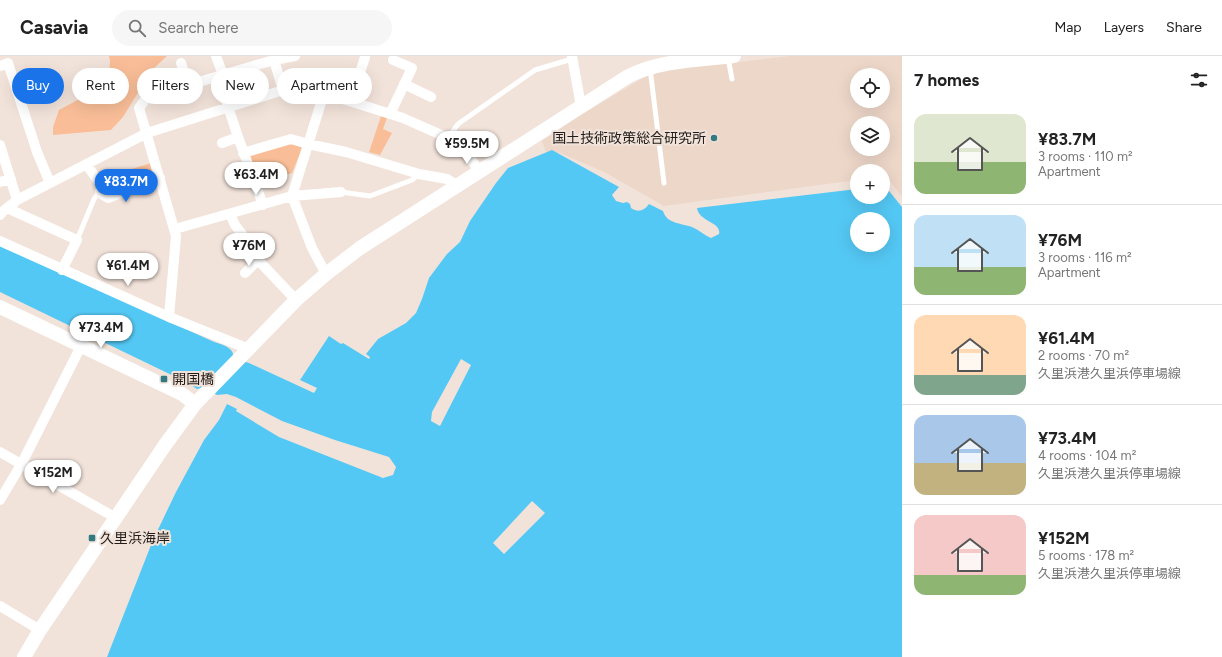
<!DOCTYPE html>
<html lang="en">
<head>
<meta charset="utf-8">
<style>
  :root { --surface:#fff; --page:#f6f6f6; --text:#222; --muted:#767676; --line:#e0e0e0; --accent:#1a73e8 }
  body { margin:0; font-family:Figtree,"Noto Sans JP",sans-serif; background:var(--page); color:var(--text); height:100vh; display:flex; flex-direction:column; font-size:15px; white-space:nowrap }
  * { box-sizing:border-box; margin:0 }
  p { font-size:13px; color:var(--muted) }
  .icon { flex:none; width:22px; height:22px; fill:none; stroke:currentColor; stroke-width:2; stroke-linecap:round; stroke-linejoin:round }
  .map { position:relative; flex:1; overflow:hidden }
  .side { display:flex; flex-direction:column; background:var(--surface); width:320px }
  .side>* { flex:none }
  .hud { position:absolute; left:12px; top:12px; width:380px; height:36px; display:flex; gap:8px }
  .buttons { position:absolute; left:850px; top:12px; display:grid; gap:8px }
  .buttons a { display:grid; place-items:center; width:40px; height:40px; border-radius:50%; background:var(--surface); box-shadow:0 4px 16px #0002; font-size:20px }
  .price { position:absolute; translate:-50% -34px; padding:0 9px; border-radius:14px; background:#fff; color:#222; font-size:13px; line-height:26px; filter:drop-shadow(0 1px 2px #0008) }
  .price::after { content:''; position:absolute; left:50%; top:24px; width:12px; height:9px; margin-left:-6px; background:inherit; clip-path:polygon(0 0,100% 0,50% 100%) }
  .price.current { background:var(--accent); color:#fff }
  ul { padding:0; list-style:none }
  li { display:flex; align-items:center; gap:12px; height:100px; padding:0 12px }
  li+li { border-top:1px solid var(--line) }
  li span { display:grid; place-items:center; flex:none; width:112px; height:80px; border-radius:12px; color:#555 }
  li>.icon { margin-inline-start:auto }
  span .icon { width:48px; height:48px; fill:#fffc; stroke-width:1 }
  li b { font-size:17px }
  h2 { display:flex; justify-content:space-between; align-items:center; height:48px; padding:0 12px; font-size:17px }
  .chip { padding:0 14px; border-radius:18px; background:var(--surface); box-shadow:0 4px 16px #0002; font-size:14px; line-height:36px }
  .chip.current { background:var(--accent); color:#fff }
  header { display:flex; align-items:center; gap:24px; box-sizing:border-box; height:56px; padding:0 20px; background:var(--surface); border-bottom:1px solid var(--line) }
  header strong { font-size:19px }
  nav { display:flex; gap:22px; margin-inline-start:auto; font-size:14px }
  .search { width:280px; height:36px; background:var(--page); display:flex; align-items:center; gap:10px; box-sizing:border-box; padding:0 14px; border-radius:22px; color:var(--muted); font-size:15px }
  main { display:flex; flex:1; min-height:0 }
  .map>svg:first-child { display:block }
</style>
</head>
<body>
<header>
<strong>Casavia</strong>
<div class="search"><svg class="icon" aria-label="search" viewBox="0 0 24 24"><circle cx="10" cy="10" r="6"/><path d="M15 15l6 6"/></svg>Search here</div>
<nav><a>Map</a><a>Layers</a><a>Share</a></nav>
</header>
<main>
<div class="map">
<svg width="902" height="601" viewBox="0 0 902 601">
  <rect width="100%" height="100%" fill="#f2e3da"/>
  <path fill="#edd7c9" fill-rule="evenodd" d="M 790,0 L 902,0 L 902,141 L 886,120 L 883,120 L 883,115 L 857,115 L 857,124 L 664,150 L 606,117 L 560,97 L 546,96 L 542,85 L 574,63 L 648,19 L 664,15 ZM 857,19 L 883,19 L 883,45 L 857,45 ZM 857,67 L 883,67 L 883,93 L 857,93 Z"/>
  <path fill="#f9be98" d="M 109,0 L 167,0 L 152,14 L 123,61 L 111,74 L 53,79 L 53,71 L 59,54 L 96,34 L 109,22 L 110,5 Z
    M 381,60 L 387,62 L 383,73 L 392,77 L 380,99 L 369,96 Z
    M 290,87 L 303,90 L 292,117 L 258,129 L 247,100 Z
    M 151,107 L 154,121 L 108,138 L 106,131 L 122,116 Z"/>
  <path fill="#54c8f4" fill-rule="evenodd" d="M 552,94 L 619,131 L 612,139 L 616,145 L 623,147 L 627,146 L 630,148 L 631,152 C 638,157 644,155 649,148 L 663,155 C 667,168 681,167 692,171 C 699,174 704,179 711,182 L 719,178 C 722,166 699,166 697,152 L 857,133 L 857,141 L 883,141 L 883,130 L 885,130 L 902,151 L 902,601 L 107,601 L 153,484 L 176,436 L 204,384 L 219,364 L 227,348 L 237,353 L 236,355 L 279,381 L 383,422 L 393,419 L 396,411 L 389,401 L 335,384 L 282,365 L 236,341 L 227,338 L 217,339 L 205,331 L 197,333 L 186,326 L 0,236 L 0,189 L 212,285 C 222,289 233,290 234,302 L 249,307 L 314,337 L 317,332 L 300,324 L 329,280 L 341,288 L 343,287 L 369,303 L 370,301 L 366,298 L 378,283 L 406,267 L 416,257 L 422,243 L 429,222 L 447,198 L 460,186 L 470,165 L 496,127 L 508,112 ZM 857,163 L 883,163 L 883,189 L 857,189 Z"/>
  <path fill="#f2e3da" d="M 461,303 L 471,309 L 440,370 L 431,365 L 432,356 Z
    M 532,445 L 545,457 L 504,498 L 493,487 Z"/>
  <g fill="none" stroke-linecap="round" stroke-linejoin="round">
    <path stroke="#fff" stroke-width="5" d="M 728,2 L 732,23
      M 650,12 L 664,127
      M 448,82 L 458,68 L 535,14 L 572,3
      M 341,136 L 370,140 L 412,124 L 419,118
      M 77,184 L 94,143 L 100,135"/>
    <path stroke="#fff" stroke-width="10" d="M 216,0 L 223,19
      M 572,0 L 581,50
      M 274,4 L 295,0
      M 181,7 L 188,29
      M 0,10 L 8,7 L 37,96 L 50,127
      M 218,20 L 238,81 L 263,149
      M 163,25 L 166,35
      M 404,28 L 431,41
      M 324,37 L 292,140 L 312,192 L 326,218
      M 351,45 L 365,1
      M 390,58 L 412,12 L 393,4
      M 222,87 L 238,81
      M 0,89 L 17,144
      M 243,97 L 291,83 L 308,88 L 346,96 L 419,118 L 447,123 L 458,130
      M 86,108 L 102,130 L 100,135 L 103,139 L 108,142 L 160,122
      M 0,126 L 11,123
      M 7,152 L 77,184 L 62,214
      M 230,158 L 235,169 L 245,182 L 258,204 L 296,244
      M 0,159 C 4,153 12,149 17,144 L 147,77 L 283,34 L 324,37 L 403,62 L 448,82 L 462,91 L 480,116
      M 175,173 L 292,140 L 341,136
      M 0,185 L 169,261 L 249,293
      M 245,217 L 258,204
      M 169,261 L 176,180 L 139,52 L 147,41 L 274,4 L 283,34
      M 0,396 L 116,462
      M 0,444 L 22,407 L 78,296
      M 0,550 L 40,574"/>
    <path stroke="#fff" stroke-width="14" d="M 0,251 L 182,338 L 195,348
      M 24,601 L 40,574 L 165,389 L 195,348 L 296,244 L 326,218 L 360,192 L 627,21 C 658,4 700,4 734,0"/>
  </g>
  <g fill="#327a82" stroke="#f2e3da" stroke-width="1.5">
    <circle cx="714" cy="82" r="4"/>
    <rect x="160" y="319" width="8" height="8" rx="2"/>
    <rect x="88" y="478" width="8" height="8" rx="2"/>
  </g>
  <g text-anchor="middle" stroke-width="4" stroke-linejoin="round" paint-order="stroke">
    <g font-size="14" fill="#221d1a" stroke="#f2e3da" text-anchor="start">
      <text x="706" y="87" text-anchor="end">国土技術政策総合研究所</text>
      <text x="172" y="328">開国橋</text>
      <text x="100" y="487">久里浜海岸</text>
    </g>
  </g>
</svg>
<div class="buttons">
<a><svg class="icon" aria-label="locate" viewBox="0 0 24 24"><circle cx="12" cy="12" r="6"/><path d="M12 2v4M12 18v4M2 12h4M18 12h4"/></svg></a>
<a><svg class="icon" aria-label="layers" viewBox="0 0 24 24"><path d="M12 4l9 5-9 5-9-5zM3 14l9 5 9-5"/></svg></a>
<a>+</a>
<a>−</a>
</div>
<b class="price" style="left:467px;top:109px">¥59.5M</b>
<b class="price" style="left:256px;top:140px">¥63.4M</b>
<b class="price current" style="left:126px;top:147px">¥83.7M</b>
<b class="price" style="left:249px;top:211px">¥76M</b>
<b class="price" style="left:128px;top:231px">¥61.4M</b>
<b class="price" style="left:101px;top:293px">¥73.4M</b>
<b class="price" style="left:53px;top:438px">¥152M</b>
<div class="hud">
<a class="chip current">Buy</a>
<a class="chip">Rent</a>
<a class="chip">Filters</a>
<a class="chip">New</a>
<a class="chip">Apartment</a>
</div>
</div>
<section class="side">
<h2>7 homes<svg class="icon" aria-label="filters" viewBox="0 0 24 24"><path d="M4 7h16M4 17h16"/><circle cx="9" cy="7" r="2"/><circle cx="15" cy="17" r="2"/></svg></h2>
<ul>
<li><span style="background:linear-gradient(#dfe7d0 60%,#8fb573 0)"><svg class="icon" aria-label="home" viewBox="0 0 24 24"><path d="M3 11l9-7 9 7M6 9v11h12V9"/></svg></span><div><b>¥83.7M</b><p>3 rooms · 110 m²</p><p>Apartment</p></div></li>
<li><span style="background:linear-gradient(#bfe0f5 65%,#8fb573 0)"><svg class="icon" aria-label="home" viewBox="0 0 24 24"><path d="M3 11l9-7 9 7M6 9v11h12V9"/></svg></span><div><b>¥76M</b><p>3 rooms · 116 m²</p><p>Apartment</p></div></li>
<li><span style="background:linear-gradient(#ffd9b3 75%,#7fa58c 0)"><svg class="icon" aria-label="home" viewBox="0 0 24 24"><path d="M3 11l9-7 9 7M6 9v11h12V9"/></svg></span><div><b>¥61.4M</b><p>2 rooms · 70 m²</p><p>久里浜港久里浜停車場線</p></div></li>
<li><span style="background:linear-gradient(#a9c7e8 60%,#c2b280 0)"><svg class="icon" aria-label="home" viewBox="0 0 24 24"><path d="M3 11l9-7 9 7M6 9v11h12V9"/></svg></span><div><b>¥73.4M</b><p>4 rooms · 104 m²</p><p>久里浜港久里浜停車場線</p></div></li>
<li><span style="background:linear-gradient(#f6c9c9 75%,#8fb573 0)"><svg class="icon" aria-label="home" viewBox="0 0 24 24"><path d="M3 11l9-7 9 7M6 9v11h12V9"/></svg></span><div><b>¥152M</b><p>5 rooms · 178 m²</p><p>久里浜港久里浜停車場線</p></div></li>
</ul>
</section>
</main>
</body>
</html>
